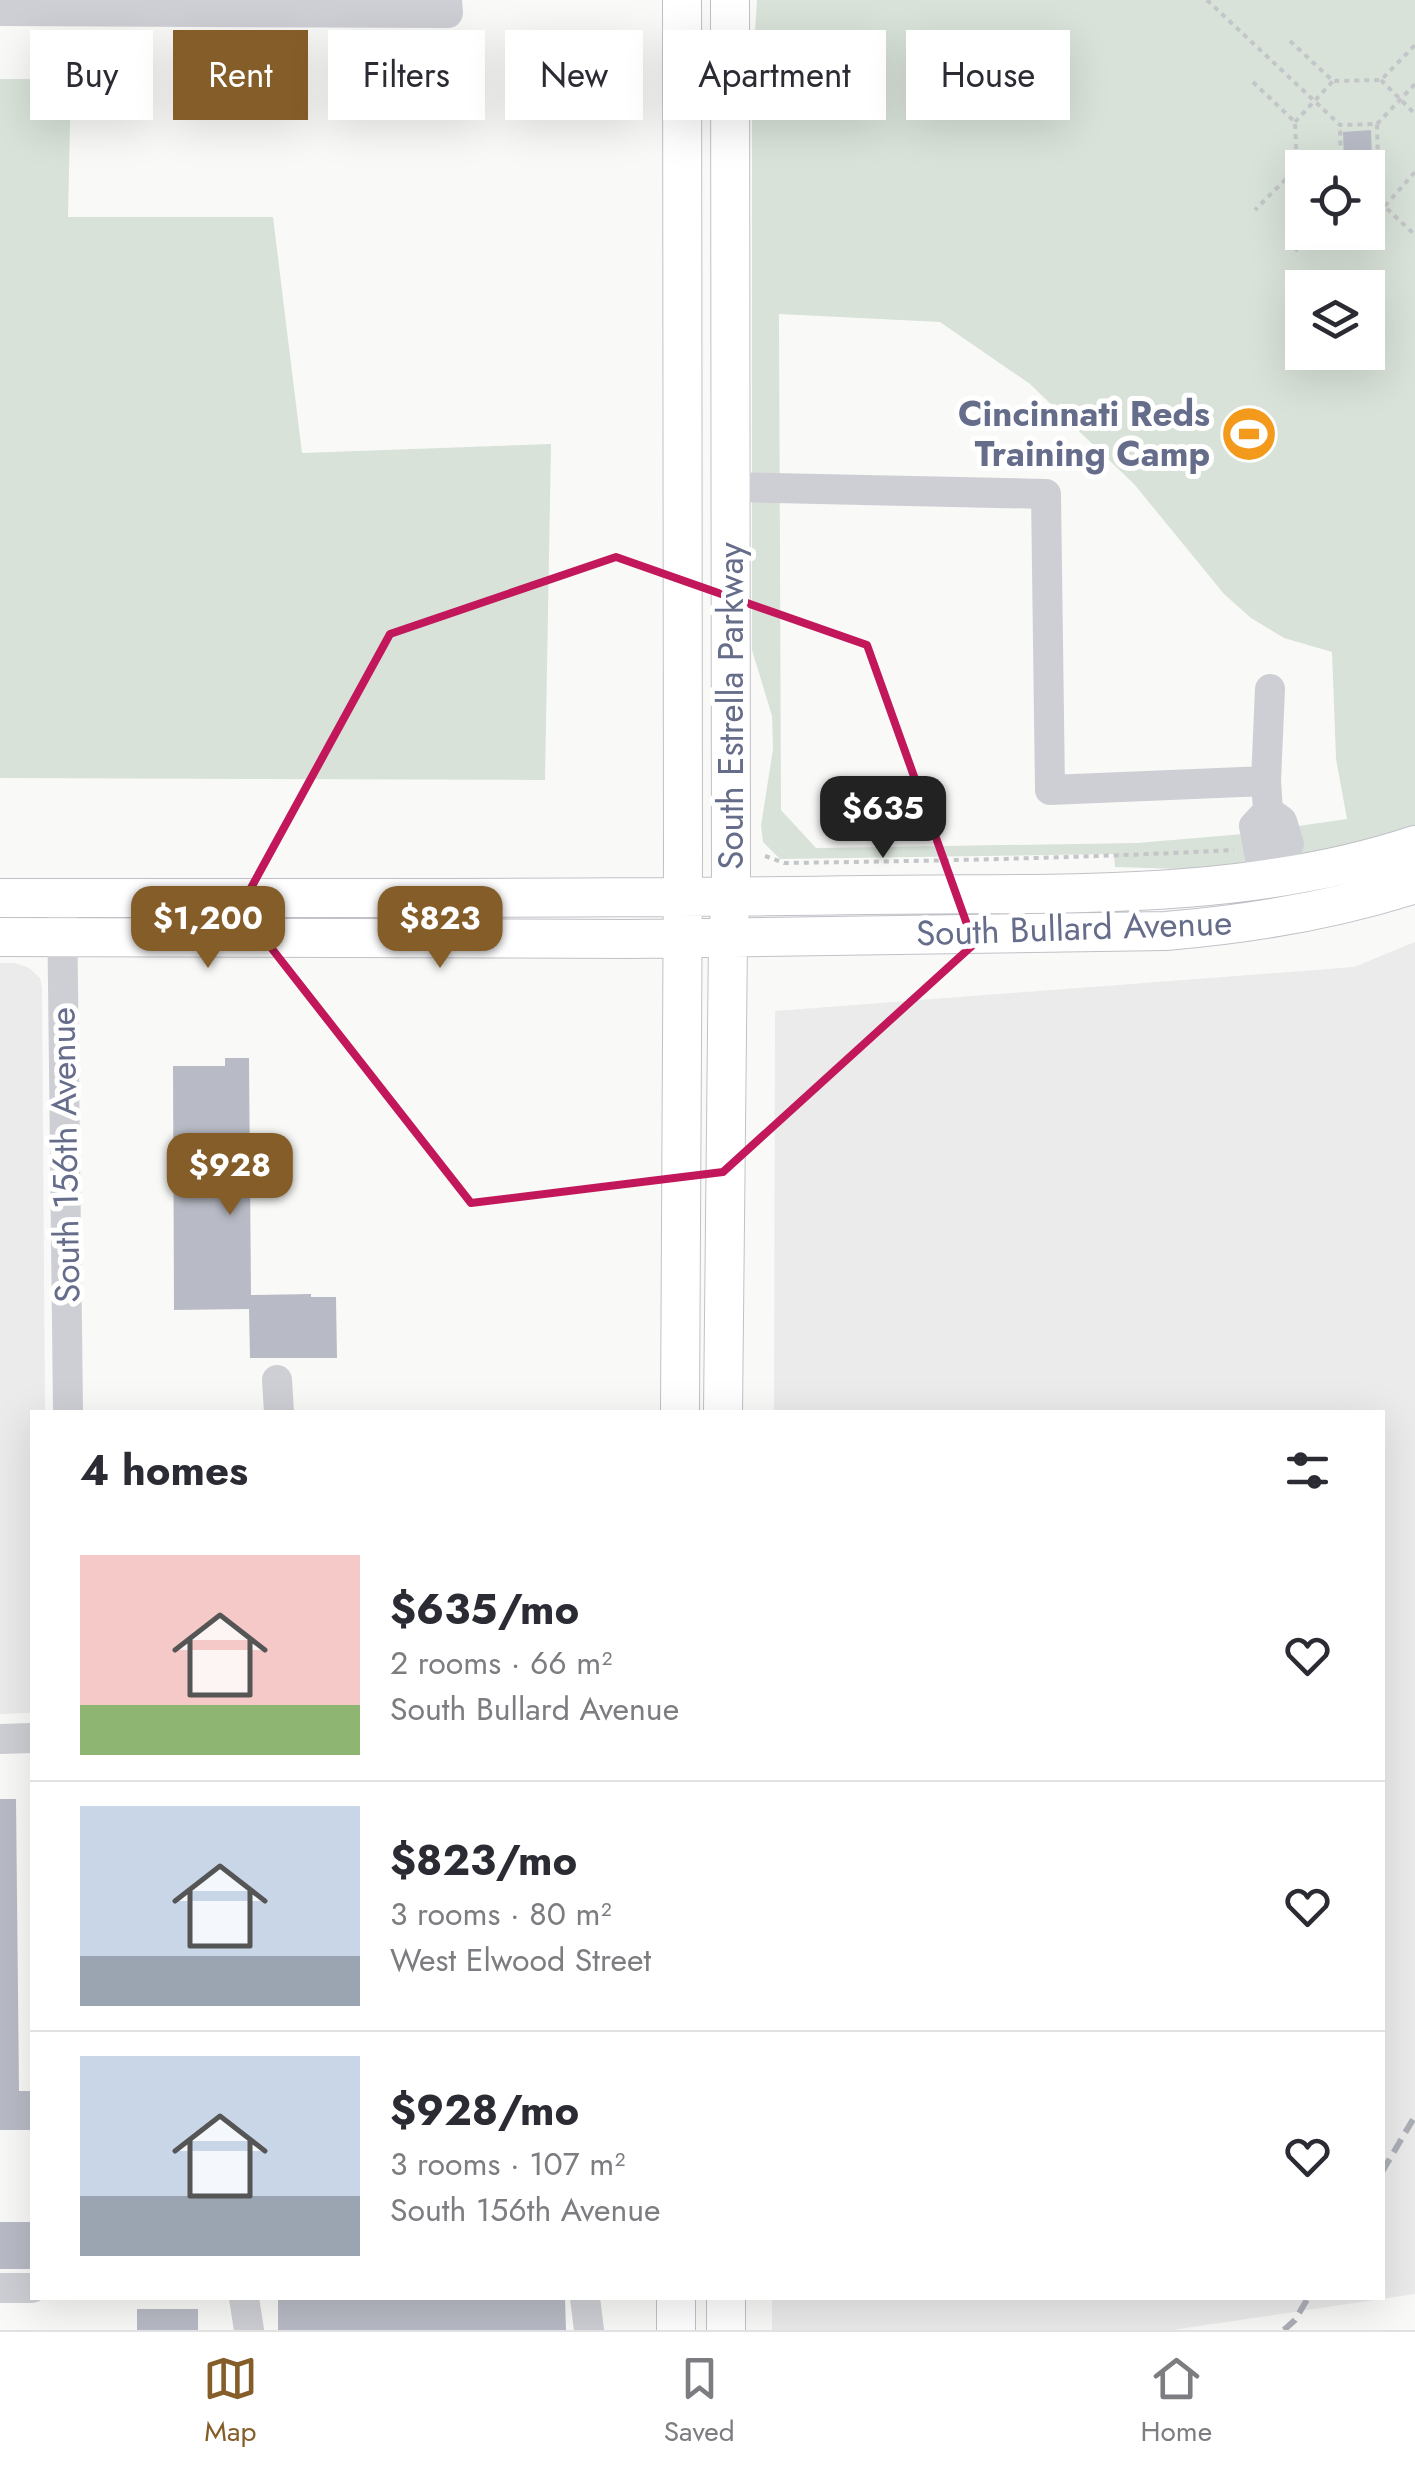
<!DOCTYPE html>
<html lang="en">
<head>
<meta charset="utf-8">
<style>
  :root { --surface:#fff; --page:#f2f2f3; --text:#2b2b33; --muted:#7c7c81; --line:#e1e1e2; --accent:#855d29 }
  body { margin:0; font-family:Jost,sans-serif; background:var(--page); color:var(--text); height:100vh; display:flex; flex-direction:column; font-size:38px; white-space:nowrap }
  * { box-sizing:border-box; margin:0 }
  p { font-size:32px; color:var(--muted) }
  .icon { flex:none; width:55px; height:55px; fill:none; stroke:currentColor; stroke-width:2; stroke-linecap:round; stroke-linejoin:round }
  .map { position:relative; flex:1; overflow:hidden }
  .sheet { position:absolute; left:30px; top:1410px; width:1355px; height:890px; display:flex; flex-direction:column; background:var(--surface); border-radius:0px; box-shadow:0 10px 40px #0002 }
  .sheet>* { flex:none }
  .guide { position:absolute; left:30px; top:30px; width:1355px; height:90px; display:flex; gap:20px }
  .tools { position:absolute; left:1285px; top:150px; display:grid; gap:20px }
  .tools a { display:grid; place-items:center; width:100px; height:100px; border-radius:0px; background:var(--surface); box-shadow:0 10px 40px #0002; font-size:50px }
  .price { position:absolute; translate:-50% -85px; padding:0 22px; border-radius:20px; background:var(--accent); color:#fff; font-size:32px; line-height:65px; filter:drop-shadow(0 2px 5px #0008) }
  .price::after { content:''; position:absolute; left:50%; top:60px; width:30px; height:22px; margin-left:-15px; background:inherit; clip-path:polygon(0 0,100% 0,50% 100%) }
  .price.selected { background:#222; color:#fff }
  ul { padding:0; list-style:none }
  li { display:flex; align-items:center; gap:30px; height:250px; padding:0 50px }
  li+li { border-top:2px solid var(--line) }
  li span { display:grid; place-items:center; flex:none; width:280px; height:200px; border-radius:0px; color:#555 }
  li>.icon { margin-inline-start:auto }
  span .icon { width:120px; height:120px; fill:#fffc; stroke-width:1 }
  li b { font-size:42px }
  h2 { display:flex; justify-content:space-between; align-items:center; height:120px; padding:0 50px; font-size:42px }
  .tag { padding:0 35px; border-radius:0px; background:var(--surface); box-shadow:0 10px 40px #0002; font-size:35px; line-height:90px }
  .tag.selected { background:var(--accent); color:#fff }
  .tabs { display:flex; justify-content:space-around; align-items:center; height:140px; border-top:2px solid var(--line); background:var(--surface); font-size:28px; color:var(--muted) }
  .tabs a { display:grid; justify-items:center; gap:5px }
  .tabs .selected { color:var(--accent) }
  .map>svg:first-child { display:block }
</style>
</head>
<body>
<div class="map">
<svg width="1415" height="2330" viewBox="0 0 1415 2330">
  <rect width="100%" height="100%" fill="#f9faf7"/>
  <path fill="#eaebea" d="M 1415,942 L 1415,2294 L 1172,2330 L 772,2330 L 772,2298 L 1382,2298 L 1382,1412 L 774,1412 L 775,1011 L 1354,967 Z
    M 0,963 L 15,963 L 29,968 L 40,978 L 42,988 L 45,1412 L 32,1412 L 32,1713 L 27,1713 L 0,1714 Z"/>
  <path fill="#d8e2d8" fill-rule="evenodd" d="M 757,0 L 1415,0 L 1415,827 L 1389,836 L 1302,856 L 1210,870 L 1115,867 L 1114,854 L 780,859 L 763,842 L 761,826 L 773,749 L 772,716 L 752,650 L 752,76 ZM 1302,168 L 1368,168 L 1368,232 L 1302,232 ZM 1302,288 L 1368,288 L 1368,352 L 1302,352 ZM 779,314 L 940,322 L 1030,384 L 1134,484 L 1224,594 L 1251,618 L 1284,638 L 1332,652 L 1336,759 L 1347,819 L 1243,834 L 1137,843 L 816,848 L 781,810 Z
    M 0,79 L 71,79 L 68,217 L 273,217 L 302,453 L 551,444 L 545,780 L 0,778 Z"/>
  <path fill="#b8bbc5" d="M 1371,130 L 1372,159 L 1344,161 L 1343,132 Z
    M 225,1058 L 249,1058 L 251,1295 L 311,1294 L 311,1297 L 336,1297 L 337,1358 L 250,1358 L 249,1309 L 174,1310 L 173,1066 L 225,1066 Z
    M 0,1799 L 16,1799 L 19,2091 L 32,2091 L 32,2130 L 0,2130 Z
    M 0,2222 L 32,2222 L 32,2269 L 0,2269 Z
    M 278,2298 L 565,2298 L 566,2330 L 278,2330 Z
    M 137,2309 L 198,2309 L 198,2330 L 137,2330 Z"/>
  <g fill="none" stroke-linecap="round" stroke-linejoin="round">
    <g stroke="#c0c1c7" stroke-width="40">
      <path id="major" d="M 0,898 C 289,898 579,899 868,895 C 1051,892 1240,903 1415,845
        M 0,937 L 631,939 L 1166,931 C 1251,924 1334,910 1415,884
        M 680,1412 L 683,856 L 682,0
        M 723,1412 L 728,938 L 731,896 L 730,0
        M 726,2298 L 726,2330
        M 676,2330 L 676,2298"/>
    </g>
    <path stroke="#c4c5c8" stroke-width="4" stroke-dasharray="5 5" stroke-linecap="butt" d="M 1207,0 L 1340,125 L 1377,124 L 1378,161 L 1341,162 L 1340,125
      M 1290,41 L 1333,81 L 1381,80 L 1415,45
      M 1381,80 L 1415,114
      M 1253,82 L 1295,122 L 1297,168 L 1255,210
      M 1295,122 L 1333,81
      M 1377,124 L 1415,84
      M 1368,206 L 1384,206 L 1415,235
      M 1385,206 L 1415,172
      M 1295,251 L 1312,232
      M 765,856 L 784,863 C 935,861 1083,858 1234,850"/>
    <path stroke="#cecfd4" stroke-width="30" d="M 0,11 L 448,13 L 447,0
      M 731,487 L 1046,494 L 1050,790 L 1266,781 L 1270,689
      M 1266,781 L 1268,811 L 1254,826 L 1260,858 L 1277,863
      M 1268,811 L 1282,821 L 1289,844 L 1277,863 L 1280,877
      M 62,898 L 68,1412
      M 277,1380 L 279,1412
      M 0,1739 L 32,1738
      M 0,2288 L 32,2288
      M 244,2298 L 249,2330
      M 585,2298 L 589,2330"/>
    <use href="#major" stroke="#fff" stroke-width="38"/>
    <path stroke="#adafb8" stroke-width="6" stroke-dasharray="15 8" stroke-linecap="butt" d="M 1382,2172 L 1415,2116
      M 1284,2330 L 1295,2320 L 1308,2298"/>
  </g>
  <path fill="none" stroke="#c2185b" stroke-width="8" stroke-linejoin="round" d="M 616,557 L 867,645 L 974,944 L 723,1172 L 471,1203 L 240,908 L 390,634 Z"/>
  <defs>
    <g id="stadium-disc" transform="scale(2.875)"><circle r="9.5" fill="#f39a1d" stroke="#fff"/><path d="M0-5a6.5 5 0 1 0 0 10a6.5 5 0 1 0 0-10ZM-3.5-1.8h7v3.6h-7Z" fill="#fff"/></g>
  </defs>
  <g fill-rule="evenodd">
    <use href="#stadium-disc" x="1249" y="434"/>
  </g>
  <g text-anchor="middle" stroke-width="10" stroke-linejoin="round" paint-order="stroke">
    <g font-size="35" font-weight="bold" fill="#666d8b" stroke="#fff" text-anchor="end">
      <text x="1210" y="426">Cincinnati Reds<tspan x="1210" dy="40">Training Camp</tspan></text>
    </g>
    <g font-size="35" fill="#666d8b" stroke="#fff">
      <text transform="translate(731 706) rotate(-90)" y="12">South Estrella Parkway</text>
      <text transform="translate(1074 928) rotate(-2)" y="12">South Bullard Avenue</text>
      <text transform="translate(65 1155) rotate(-91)" y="12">South 156th Avenue</text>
    </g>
  </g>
</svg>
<div class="tools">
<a><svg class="icon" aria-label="locate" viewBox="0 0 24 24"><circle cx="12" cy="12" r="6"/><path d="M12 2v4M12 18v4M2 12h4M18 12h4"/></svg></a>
<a><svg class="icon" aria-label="layers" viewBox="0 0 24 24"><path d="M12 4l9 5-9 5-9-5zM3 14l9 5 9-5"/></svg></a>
</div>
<b class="price selected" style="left:883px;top:861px">$635</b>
<b class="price" style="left:208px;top:971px">$1,200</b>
<b class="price" style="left:440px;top:971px">$823</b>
<b class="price" style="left:230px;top:1218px">$928</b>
<div class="guide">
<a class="tag">Buy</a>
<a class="tag selected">Rent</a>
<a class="tag">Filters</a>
<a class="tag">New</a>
<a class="tag">Apartment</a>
<a class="tag">House</a>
</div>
<section class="sheet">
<h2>4 homes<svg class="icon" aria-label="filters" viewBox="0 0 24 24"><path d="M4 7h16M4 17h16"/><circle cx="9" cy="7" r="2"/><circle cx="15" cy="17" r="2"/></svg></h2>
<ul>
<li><span style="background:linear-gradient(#f6c9c9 75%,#8fb573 0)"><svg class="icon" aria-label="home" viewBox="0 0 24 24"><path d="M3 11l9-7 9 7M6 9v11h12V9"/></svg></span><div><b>$635/mo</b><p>2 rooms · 66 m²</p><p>South Bullard Avenue</p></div><svg class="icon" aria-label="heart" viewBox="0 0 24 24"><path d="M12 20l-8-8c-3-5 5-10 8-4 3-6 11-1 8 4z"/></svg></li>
<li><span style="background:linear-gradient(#c9d6e8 75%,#9aa5b1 0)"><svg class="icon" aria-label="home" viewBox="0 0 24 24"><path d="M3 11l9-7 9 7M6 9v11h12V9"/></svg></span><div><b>$823/mo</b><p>3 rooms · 80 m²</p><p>West Elwood Street</p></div><svg class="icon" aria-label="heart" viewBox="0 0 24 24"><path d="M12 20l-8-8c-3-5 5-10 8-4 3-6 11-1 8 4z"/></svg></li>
<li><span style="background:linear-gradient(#c9d6e8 70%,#9aa5b1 0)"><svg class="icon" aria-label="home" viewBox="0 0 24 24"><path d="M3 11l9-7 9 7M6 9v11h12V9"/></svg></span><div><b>$928/mo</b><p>3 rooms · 107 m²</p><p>South 156th Avenue</p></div><svg class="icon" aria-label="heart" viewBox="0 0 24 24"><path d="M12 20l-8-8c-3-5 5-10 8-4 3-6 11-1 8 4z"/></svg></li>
</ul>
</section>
</div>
<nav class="tabs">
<a class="selected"><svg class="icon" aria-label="map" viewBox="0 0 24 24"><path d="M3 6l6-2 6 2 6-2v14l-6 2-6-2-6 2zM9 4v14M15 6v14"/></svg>Map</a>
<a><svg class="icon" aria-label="saved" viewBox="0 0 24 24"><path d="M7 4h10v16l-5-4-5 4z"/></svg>Saved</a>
<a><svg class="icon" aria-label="home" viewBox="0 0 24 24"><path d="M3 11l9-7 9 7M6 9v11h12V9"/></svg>Home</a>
</nav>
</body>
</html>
